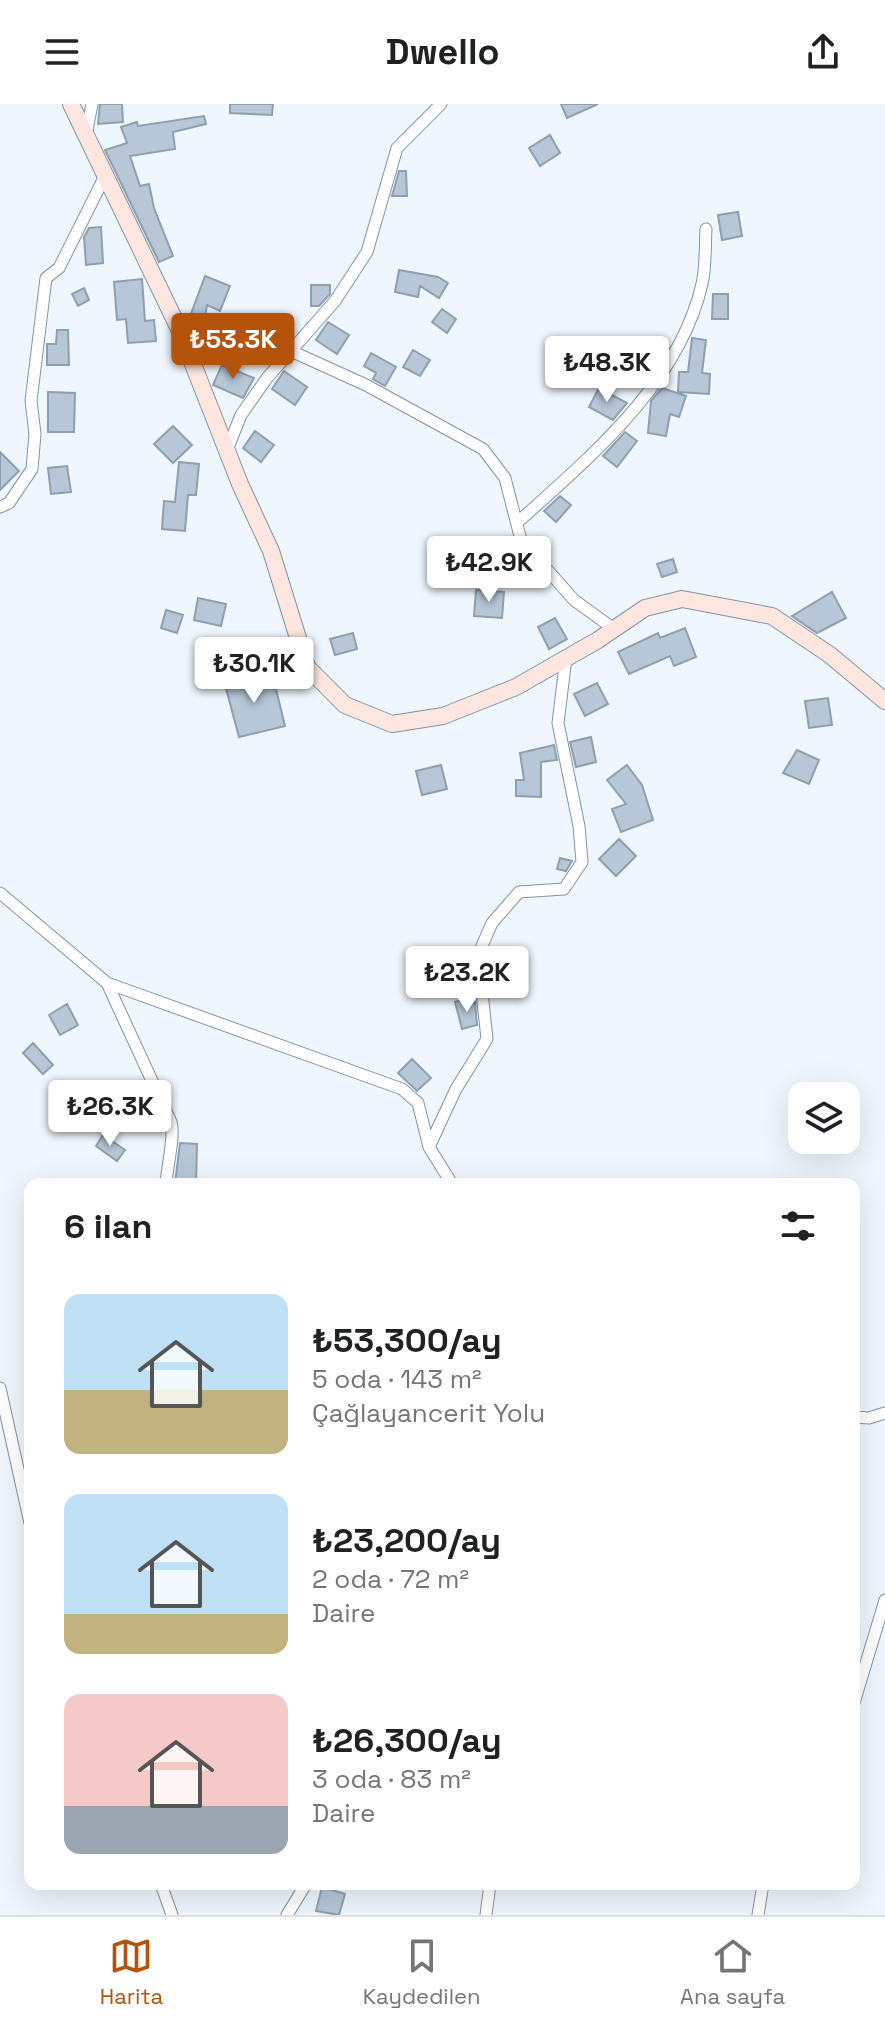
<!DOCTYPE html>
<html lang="tr">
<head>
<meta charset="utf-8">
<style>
  :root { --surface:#fff; --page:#f6f6f6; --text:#202124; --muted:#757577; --line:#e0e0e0; --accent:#b45309 }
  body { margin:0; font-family:"Space Grotesk",sans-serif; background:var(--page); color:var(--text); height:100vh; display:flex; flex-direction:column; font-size:30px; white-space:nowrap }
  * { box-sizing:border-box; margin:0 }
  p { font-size:26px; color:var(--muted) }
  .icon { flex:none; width:44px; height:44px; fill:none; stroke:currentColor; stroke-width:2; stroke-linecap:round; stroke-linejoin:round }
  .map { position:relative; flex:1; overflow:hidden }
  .details { position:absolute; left:24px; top:1074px; width:836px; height:712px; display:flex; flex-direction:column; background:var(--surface); border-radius:16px; box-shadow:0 8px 32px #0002 }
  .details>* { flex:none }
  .tools { position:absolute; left:788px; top:978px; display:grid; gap:16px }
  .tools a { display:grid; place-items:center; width:72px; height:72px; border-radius:16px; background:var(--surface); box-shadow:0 8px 32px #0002; font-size:40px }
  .price { position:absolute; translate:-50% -68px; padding:0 18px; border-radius:8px; background:#fff; color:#222; font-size:26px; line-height:52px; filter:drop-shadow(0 2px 4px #0008) }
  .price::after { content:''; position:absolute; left:50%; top:48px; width:24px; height:18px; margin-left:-12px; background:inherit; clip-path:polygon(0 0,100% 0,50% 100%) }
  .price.on { background:var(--accent); color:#fff }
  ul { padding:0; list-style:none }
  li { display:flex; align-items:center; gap:24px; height:200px; padding:0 40px }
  li span { display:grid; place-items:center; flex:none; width:224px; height:160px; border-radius:16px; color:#555 }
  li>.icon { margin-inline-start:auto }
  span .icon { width:96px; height:96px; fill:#fffc; stroke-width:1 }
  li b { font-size:34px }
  h2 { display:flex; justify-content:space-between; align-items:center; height:96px; padding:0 40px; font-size:34px }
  header { display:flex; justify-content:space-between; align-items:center; height:104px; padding:0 40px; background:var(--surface); font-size:36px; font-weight:700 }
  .menu { display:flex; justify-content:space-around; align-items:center; height:112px; border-top:2px solid var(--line); background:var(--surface); font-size:22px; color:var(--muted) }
  .menu a { display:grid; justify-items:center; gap:4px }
  .menu .on { color:var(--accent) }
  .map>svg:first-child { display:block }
</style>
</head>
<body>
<header><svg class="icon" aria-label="menu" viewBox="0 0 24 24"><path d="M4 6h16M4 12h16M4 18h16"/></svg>Dwello<svg class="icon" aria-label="share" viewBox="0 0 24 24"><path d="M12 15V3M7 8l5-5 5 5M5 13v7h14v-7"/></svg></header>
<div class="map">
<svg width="885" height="1811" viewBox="0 0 885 1811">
  <rect width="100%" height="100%" fill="#eff6fd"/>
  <path fill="#b7c7d8" stroke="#8f9faf" stroke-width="2" d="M 100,0 L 122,0 L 123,18 L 98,20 Z
    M 230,0 L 273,0 L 272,11 L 230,9 Z
    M 561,0 L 598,0 L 567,14 Z
    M 204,12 L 206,20 L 173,28 L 175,45 L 130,52 L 140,82 L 149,80 L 154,104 L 173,152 L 159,158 L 105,46 L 127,39 L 121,23 L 137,18 L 138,22 Z
    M 550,31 L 560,49 L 540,62 L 529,44 Z
    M 399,67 L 406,67 L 407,92 L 392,92 Z
    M 738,108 L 742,132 L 722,136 L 718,111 Z
    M 101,123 L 103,159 L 86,161 L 84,133 L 89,124 Z
    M 399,166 L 438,173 L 448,179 L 439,194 L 420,182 L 418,193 L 395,188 Z
    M 205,172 L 230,182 L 220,207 L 207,201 L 202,232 L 193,231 L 188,218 Z
    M 142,175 L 145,217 L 154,216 L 156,237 L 128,239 L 126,215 L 117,216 L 114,178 Z
    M 311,181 L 330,181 L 330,190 L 319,202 L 311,202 Z
    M 84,184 L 89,196 L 78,202 L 72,190 Z
    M 713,190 L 728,190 L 728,215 L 712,215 Z
    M 442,205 L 456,215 L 447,229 L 432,218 Z
    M 328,218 L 349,231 L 337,250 L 316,236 Z
    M 57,226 L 68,226 L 69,261 L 47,261 L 47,240 L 56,240 Z
    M 692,234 L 706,236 L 702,269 L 710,270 L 709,290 L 678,288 L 679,268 L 688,268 Z
    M 413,246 L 430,256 L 420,272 L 403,263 Z
    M 371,249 L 396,263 L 385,282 L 373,275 L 376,269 L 364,262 Z
    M 222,261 L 254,274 L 243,294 L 213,281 Z
    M 284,267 L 307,283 L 295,301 L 272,285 Z
    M 599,284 L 627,299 L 613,316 L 589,303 Z
    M 662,284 L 686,292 L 679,313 L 670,310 L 666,332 L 648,329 L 651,297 Z
    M 48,288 L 75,289 L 74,328 L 48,328 Z
    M 173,322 L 192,341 L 173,359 L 154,340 Z
    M 255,327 L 274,341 L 261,358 L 243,344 Z
    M 625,328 L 637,337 L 617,363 L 603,352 Z
    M 0,348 L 19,367 L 0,386 Z
    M 179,358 L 199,360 L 196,391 L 188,391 L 185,427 L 162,425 L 164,397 L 175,398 Z
    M 67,362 L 71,388 L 51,390 L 48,364 Z
    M 560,392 L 571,401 L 556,418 L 544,407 Z
    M 673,455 L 677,468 L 662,473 L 657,460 Z
    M 476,486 L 504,488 L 502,514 L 474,512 Z
    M 832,488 L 846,514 L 817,529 L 792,512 Z
    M 198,494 L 226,500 L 221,522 L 194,516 Z
    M 166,506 L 183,511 L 177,529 L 161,524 Z
    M 555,514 L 567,535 L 549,545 L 538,523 Z
    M 685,524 L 696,553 L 674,562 L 670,552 L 629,570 L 618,548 L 658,529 L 660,534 Z
    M 353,529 L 357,545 L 335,551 L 330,535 Z
    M 256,569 L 258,577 L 273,573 L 285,622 L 239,633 L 224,577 Z
    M 597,579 L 608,600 L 585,612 L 574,590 Z
    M 828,594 L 832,621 L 809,624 L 805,597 Z
    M 591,633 L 596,658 L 576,663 L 570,638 Z
    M 554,641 L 557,656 L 541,658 L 541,693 L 516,692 L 516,676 L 524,676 L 520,649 Z
    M 797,646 L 819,656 L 809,680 L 783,669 Z
    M 441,661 L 447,685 L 422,691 L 416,667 Z
    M 627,661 L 642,681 L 653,716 L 621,728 L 612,705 L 626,700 L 607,676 Z
    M 619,735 L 636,752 L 616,772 L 599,755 Z
    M 560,754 L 572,757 L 566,767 L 557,765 Z
    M 466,895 L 467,900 L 475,898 L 477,921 L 462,925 L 455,898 Z
    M 67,900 L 78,921 L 60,931 L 49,911 Z
    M 33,939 L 53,961 L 43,970 L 23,949 Z
    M 412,955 L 431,974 L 417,987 L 398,969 Z
    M 103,1031 L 125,1046 L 117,1057 L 96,1042 Z
    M 180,1039 L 197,1040 L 196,1080 L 175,1080 Z
    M 322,1783 L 345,1790 L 339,1811 L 316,1807 Z"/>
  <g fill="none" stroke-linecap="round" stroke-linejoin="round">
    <g stroke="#8393a3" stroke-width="13">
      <path id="street" d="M 86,31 L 92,0
        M 291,247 L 366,281 L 483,345 L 505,374 L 521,436 L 574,496 L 614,525
        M 227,346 L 241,311 L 267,274 L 335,197 L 367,148 L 397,44 L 441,0
        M 0,403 L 9,399 L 32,365 L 35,330 L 31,297 L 46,174 L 59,164 L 105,72
        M 518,418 C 591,352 679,280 702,180 C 706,163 705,143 706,125
        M 0,789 L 107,879 L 171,1018 C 175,1032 167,1063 166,1080
        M 107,879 L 402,985 L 418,999 L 429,1043 L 452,1080
        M 429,1043 L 456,985 L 487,935 L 478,851 L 492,819 L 519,788 L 564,785 L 582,758 L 579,722 L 558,619 L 566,554
        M 0,1284 L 30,1419
        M 854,1313 L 869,1314 L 885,1309
        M 854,1599 L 885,1496
        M 161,1780 L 172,1811
        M 287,1811 L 306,1780
        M 486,1811 L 490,1780
        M 758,1811 L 763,1780"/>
    </g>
    <g stroke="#8393a3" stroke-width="18">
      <path id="secondary" d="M 71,0 L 180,227 L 240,380 L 271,447 L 307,563 L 345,601 L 392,620 L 443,612 L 516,583 L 598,536 L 645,504 L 682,495 L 772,512 L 830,551 L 885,597"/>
    </g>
    <use href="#street" stroke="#fff" stroke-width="11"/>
    <use href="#secondary" stroke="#fde6e0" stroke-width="16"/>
  </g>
</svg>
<div class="tools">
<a><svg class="icon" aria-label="layers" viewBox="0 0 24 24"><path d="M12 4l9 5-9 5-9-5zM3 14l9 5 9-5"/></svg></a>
</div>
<b class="price on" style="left:233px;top:277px">₺53.3K</b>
<b class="price" style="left:607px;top:300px">₺48.3K</b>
<b class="price" style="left:489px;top:500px">₺42.9K</b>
<b class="price" style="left:254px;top:601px">₺30.1K</b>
<b class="price" style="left:467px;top:910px">₺23.2K</b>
<b class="price" style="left:110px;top:1044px">₺26.3K</b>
<section class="details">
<h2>6 ilan<svg class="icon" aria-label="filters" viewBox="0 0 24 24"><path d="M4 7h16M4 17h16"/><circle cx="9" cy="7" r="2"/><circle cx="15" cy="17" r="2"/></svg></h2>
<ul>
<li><span style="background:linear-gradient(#bfe0f5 60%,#c2b280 0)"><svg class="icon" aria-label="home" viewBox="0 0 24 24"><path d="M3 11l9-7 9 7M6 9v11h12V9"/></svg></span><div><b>₺53,300/ay</b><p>5 oda · 143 m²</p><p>Çağlayancerit Yolu</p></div></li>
<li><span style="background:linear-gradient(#bfe0f5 75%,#c2b280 0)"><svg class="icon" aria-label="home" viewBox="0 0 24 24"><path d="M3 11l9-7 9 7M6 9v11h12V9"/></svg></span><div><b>₺23,200/ay</b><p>2 oda · 72 m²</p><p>Daire</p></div></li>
<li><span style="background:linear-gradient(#f6c9c9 70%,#9aa5b1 0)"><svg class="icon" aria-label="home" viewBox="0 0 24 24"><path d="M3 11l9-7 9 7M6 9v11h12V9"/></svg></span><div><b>₺26,300/ay</b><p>3 oda · 83 m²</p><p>Daire</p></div></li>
</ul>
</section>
</div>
<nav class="menu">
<a class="on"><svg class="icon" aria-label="map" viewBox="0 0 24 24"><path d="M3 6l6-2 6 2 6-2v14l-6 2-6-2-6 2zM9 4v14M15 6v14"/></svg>Harita</a>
<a><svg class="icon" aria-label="saved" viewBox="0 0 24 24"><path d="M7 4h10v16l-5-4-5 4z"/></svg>Kaydedilen</a>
<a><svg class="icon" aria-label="home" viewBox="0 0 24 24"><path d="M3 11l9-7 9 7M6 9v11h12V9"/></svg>Ana sayfa</a>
</nav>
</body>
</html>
